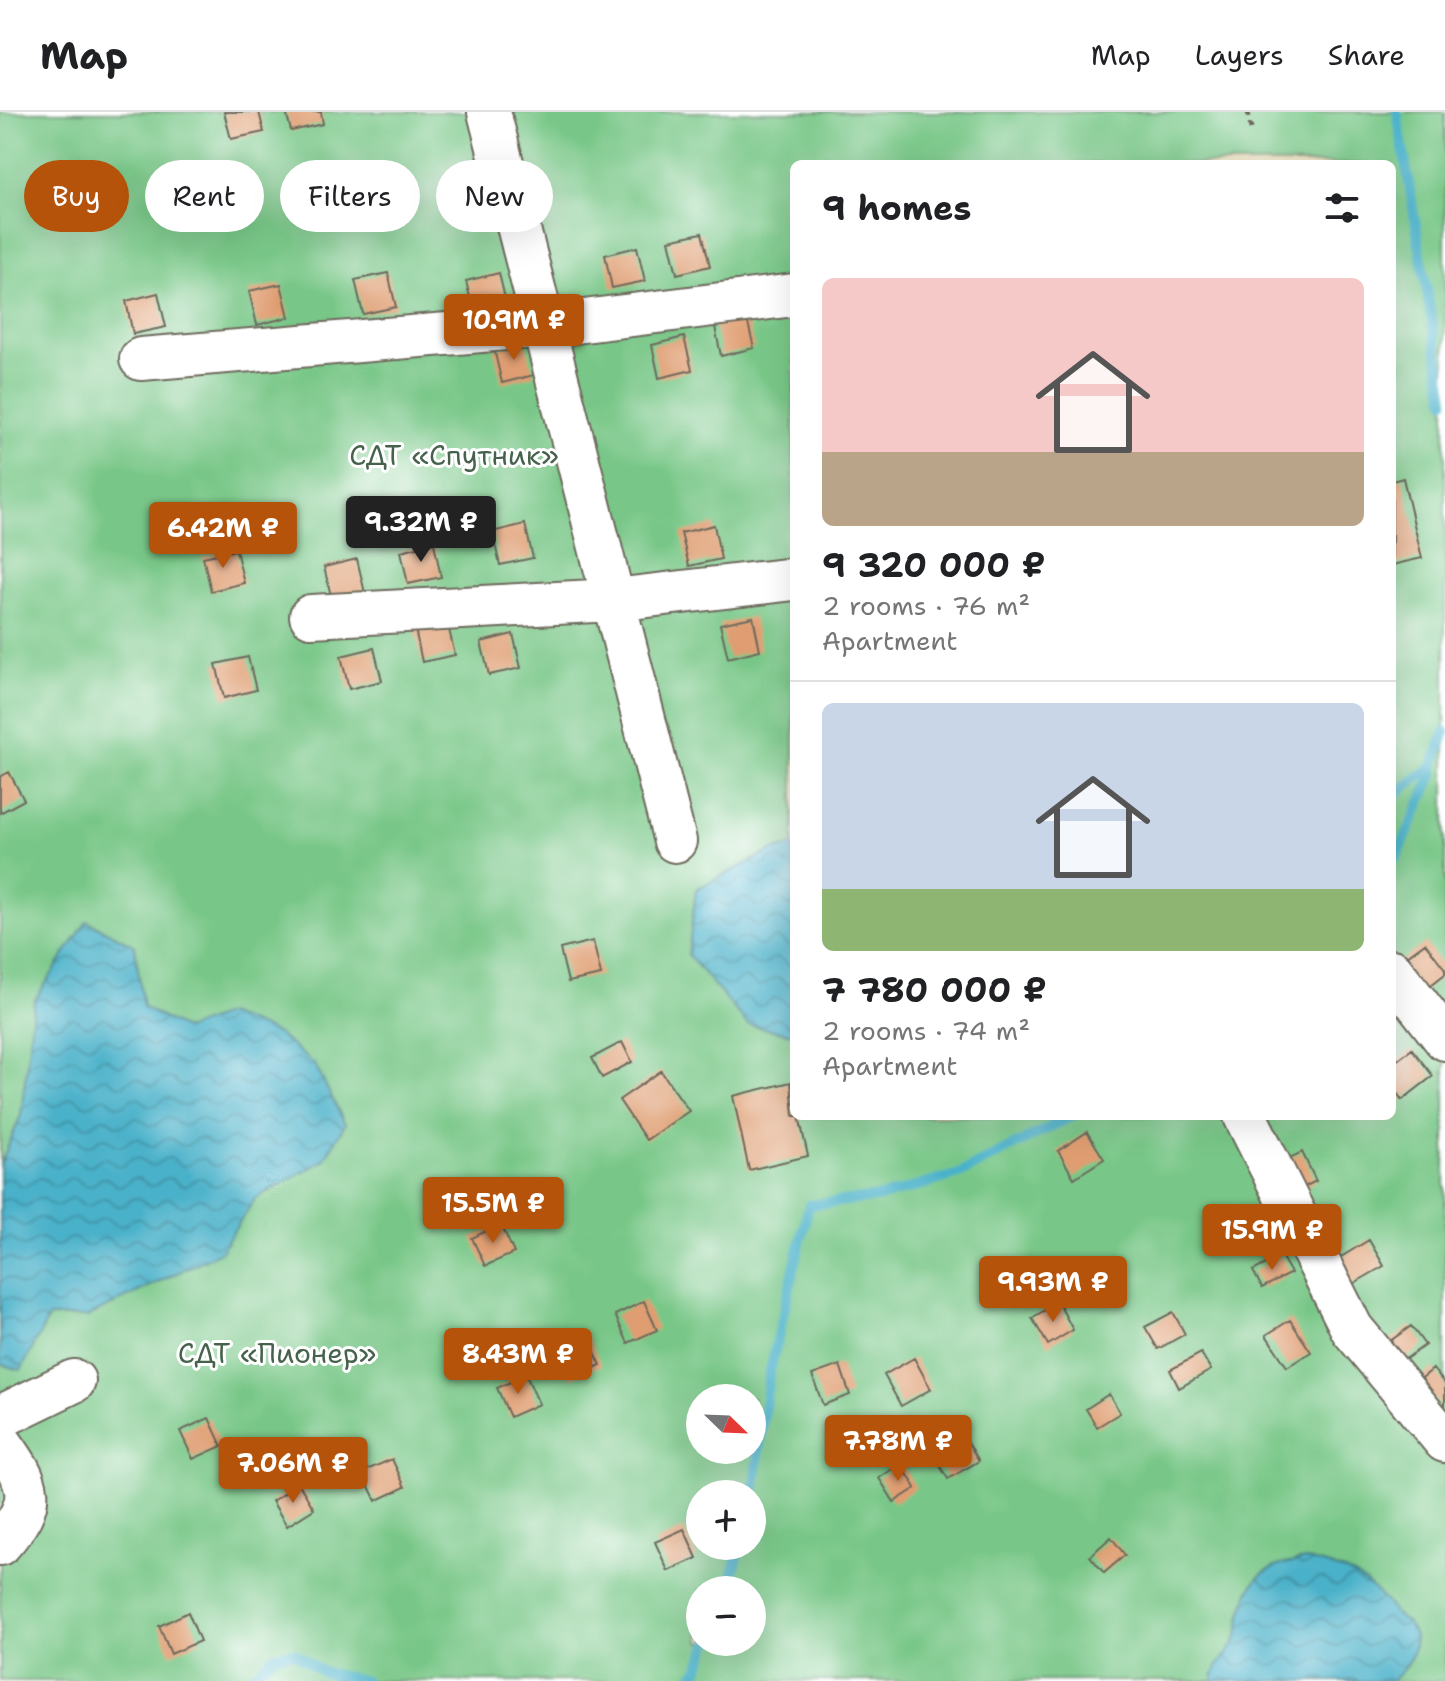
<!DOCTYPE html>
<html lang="en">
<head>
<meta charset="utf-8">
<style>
  :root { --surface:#fff; --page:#f2f2f2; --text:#202124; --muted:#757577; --line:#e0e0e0; --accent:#b45309 }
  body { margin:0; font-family:"Shantell Sans",sans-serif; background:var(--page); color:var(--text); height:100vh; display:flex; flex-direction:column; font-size:30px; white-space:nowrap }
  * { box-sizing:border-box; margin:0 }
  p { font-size:26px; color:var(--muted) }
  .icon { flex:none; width:44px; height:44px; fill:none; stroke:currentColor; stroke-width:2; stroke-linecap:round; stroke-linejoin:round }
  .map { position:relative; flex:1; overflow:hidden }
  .side { position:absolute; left:790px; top:48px; width:606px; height:960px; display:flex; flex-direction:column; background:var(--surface); border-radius:12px; box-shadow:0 8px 32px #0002 }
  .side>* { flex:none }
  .top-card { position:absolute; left:24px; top:48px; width:646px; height:72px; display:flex; gap:16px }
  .needle { width:52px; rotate:113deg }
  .buttons { position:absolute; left:686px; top:1272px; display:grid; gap:16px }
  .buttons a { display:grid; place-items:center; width:80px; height:80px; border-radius:50%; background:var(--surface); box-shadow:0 8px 32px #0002; font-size:40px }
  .price { position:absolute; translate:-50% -68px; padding:0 18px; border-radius:8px; background:var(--accent); color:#fff; font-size:26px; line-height:52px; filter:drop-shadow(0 2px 4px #0008) }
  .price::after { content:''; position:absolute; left:50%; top:48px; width:24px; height:18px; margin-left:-12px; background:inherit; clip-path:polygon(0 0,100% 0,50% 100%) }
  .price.selected { background:#222; color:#fff }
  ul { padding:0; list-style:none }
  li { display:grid; align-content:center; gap:16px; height:424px; padding:0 32px }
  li+li { border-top:2px solid var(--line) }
  li span { display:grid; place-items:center; height:248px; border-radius:12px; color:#555 }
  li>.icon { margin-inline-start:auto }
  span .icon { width:144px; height:144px; fill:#fffc; stroke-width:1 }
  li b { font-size:34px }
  h2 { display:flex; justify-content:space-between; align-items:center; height:96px; padding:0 32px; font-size:34px }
  .chip { padding:0 28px; border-radius:36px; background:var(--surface); box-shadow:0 8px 32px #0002; font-size:28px; line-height:72px }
  .chip.selected { background:var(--accent); color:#fff }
  header { display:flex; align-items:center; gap:48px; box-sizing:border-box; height:112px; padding:0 40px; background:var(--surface); border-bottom:2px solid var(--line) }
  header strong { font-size:38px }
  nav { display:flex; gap:44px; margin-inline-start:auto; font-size:28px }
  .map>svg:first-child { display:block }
</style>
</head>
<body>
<header>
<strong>Map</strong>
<nav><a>Map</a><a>Layers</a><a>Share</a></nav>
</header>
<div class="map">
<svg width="1445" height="1569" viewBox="0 0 1445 1569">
  <defs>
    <pattern id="water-waves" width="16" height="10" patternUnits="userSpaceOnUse" patternTransform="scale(2)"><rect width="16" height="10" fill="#4ab1c9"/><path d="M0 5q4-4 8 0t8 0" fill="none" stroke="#3e90a3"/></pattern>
  </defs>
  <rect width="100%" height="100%" fill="#fff"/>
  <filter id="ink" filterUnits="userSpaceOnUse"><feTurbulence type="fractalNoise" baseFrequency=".0125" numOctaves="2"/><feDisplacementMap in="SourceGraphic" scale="16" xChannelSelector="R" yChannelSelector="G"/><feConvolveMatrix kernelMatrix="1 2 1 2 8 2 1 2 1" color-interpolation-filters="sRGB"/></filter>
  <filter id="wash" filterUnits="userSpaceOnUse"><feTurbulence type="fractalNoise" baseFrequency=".006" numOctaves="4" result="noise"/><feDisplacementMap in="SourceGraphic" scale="32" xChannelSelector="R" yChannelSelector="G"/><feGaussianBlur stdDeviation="1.8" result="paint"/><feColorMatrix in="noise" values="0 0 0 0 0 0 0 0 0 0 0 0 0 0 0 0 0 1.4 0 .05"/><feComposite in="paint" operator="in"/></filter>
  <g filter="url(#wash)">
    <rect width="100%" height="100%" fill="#eadfba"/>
    <path fill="#79c788" stroke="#52795a" stroke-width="2" fill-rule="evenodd" d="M 0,0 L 1445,0 L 1445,1569 L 0,1569 ZM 794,52 L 1392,52 L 1392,1004 L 794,1004 ZM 700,1286 L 752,1286 L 752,1338 L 700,1338 ZM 700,1382 L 752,1382 L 752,1434 L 700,1434 ZM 700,1478 L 752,1478 L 752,1530 L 700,1530 Z"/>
    <path fill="url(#water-waves)" stroke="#3a6e7a" stroke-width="2" d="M 794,733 L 794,922 L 748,913 L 688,843 L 696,777 L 772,739 Z
      M 87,809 L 135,834 L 143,895 L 185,918 L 227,902 L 276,921 L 315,953 L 345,1012 L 324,1048 L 255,1087 L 220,1140 L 87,1205 L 49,1205 L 21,1258 L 0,1252 L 0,1053 L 21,1003 L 34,889 Z
      M 1307,1448 C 1350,1458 1369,1466 1395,1502 C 1399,1507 1406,1509 1409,1514 C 1423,1534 1406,1557 1391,1569 L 1213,1569 C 1213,1554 1227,1545 1234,1532 C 1239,1523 1240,1512 1242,1502 C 1253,1460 1265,1454 1307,1448 Z"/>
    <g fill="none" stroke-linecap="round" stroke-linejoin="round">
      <path stroke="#4ab1c9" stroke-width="10" d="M 1397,0 L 1445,288
        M 1392,685 L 1433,654 L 1445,620
        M 1392,749 L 1397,745 L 1434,660 L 1433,654
        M 752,1396 L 769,1263 L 809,1093 L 882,1085 L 959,1062 L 1072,1004
        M 728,1478 L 741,1434
        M 247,1569 L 275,1543 L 294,1540 L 322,1560 L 365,1569
        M 688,1569 L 699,1556 L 709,1530"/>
    </g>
    <g id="blocks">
      <path fill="#df9d71" d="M 224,0 L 259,0 L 264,20 L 231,27 Z
        M 286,0 L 321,0 L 323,12 L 291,19 Z
        M 702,121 L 710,154 L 677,162 L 669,128 Z
        M 637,135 L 645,169 L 612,176 L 605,143 Z
        M 388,161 L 396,195 L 363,202 L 355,168 Z
        M 499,161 L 507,195 L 474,202 L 466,169 Z
        M 281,172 L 289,205 L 257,213 L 249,179 Z
        M 158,181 L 166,215 L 133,222 L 126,189 Z
        M 746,203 L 754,236 L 721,244 L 714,210 Z
        M 684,225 L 692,258 L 659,266 L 652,233 Z
        M 526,230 L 534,263 L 502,271 L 494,237 Z
        M 1403,366 L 1422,446 L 1392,453 L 1392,369 Z
        M 525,412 L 533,446 L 500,453 L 492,420 Z
        M 714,413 L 721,447 L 689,454 L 681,421 Z
        M 434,431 L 441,465 L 408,472 L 401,439 Z
        M 236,438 L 244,471 L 211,479 L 203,445 Z
        M 357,447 L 365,481 L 332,488 L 324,455 Z
        M 753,505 L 760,538 L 728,546 L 720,512 Z
        M 447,509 L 455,543 L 422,550 L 415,517 Z
        M 513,522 L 521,556 L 489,563 L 481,530 Z
        M 374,536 L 382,569 L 349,577 L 341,544 Z
        M 248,545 L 256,578 L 224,586 L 216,552 Z
        M 9,660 L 24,688 L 0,701 L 0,665 Z
        M 593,829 L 601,863 L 568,870 L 560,837 Z
        M 1425,831 L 1445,857 L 1445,862 L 1422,880 L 1399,850 Z
        M 622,930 L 632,950 L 602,966 L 592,946 Z
        M 1412,937 L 1433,964 L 1402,988 L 1392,974 L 1392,952 Z
        M 661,959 L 689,999 L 646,1028 L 619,988 Z
        M 791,970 L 794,1004 L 799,1004 L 808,1044 L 749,1058 L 733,984 Z
        M 1087,1020 L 1104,1047 L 1074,1066 L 1058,1039 Z
        M 1302,1040 L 1316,1069 L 1291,1082 L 1277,1052 Z
        M 501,1112 L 514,1141 L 485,1154 L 472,1126 Z
        M 1369,1128 L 1384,1154 L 1351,1173 L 1336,1148 Z
        M 1281,1144 L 1291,1161 L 1262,1176 L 1253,1159 Z
        M 644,1189 L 657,1218 L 628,1231 L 615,1203 Z
        M 1058,1190 L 1073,1218 L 1048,1233 L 1032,1206 Z
        M 1173,1200 L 1185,1222 L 1158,1237 L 1145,1215 Z
        M 1290,1208 L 1311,1240 L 1287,1255 L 1266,1223 Z
        M 1411,1214 L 1425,1233 L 1400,1251 L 1386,1232 Z
        M 587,1224 L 601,1253 L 571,1266 L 558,1237 Z
        M 1201,1241 L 1211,1258 L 1179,1276 L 1170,1258 Z
        M 914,1246 L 931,1277 L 901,1294 L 884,1263 Z
        M 840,1253 L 850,1283 L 823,1293 L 812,1263 Z
        M 1433,1257 L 1445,1272 L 1445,1298 L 1417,1270 Z
        M 526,1263 L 539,1292 L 510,1305 L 497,1276 Z
        M 1109,1282 L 1120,1301 L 1097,1315 L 1086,1297 Z
        M 209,1306 L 222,1334 L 193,1347 L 180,1319 Z
        M 966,1327 L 979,1349 L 948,1367 L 935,1346 Z
        M 392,1347 L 405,1375 L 376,1389 L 362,1360 Z
        M 901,1352 L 916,1376 L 894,1390 L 879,1366 Z
        M 299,1372 L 314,1397 L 287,1414 L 272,1389 Z
        M 684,1417 L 697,1446 L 668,1459 L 655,1430 Z
        M 1111,1425 L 1125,1443 L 1104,1461 L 1090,1444 Z
        M 188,1500 L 200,1529 L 171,1542 L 159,1514 Z"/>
    </g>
  </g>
  <g filter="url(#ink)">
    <use href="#blocks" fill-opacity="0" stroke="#6e6a5d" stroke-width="2"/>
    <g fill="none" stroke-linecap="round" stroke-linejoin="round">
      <g stroke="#6e6a5d" stroke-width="46">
        <path id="minor" d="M 489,0 L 675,729
          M 141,247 L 543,214 L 794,183
          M 311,504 L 614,488 L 794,467
          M 1392,859 L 1445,927
          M 1245,1004 L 1352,1217 L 1445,1329
          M 0,1305 L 74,1269
          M 0,1330 C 31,1373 39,1388 0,1432"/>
      </g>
      <path stroke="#6e6a5d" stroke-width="5" stroke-dasharray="6 6" stroke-linecap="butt" d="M 1248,0 L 1251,17"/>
      <use href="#minor" stroke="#fff" stroke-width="42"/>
    </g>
  </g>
  <g text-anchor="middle" stroke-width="6" stroke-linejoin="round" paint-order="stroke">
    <g font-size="28" fill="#46624c" stroke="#fff">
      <text x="454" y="353">СДТ «Спутник»</text>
      <text x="277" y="1251">СДТ «Пионер»</text>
    </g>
  </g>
</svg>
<div class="buttons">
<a><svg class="needle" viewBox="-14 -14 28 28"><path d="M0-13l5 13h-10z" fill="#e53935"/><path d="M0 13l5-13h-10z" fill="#757577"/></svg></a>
<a>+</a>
<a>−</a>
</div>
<b class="price" style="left:514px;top:250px">10.9M ₽</b>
<b class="price selected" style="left:421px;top:452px">9.32M ₽</b>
<b class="price" style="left:223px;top:458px">6.42M ₽</b>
<b class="price" style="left:493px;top:1133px">15.5M ₽</b>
<b class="price" style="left:1272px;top:1160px">15.9M ₽</b>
<b class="price" style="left:1053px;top:1212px">9.93M ₽</b>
<b class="price" style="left:518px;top:1284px">8.43M ₽</b>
<b class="price" style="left:898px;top:1371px">7.78M ₽</b>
<b class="price" style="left:293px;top:1393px">7.06M ₽</b>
<div class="top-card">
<a class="chip selected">Buy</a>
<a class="chip">Rent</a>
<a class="chip">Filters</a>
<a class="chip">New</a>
</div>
<section class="side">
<h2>9 homes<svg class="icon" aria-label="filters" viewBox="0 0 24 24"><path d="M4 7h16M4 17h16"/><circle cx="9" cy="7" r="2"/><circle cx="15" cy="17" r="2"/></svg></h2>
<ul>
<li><span style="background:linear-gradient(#f6c9c9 70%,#b9a48a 0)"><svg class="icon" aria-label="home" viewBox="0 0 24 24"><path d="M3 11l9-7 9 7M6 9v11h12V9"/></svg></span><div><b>9 320 000 ₽</b><p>2 rooms · 76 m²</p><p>Apartment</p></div></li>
<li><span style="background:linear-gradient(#c9d6e8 75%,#8fb573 0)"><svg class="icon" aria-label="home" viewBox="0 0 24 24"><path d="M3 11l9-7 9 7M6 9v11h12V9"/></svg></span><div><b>7 780 000 ₽</b><p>2 rooms · 74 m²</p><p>Apartment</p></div></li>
</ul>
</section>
</div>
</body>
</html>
